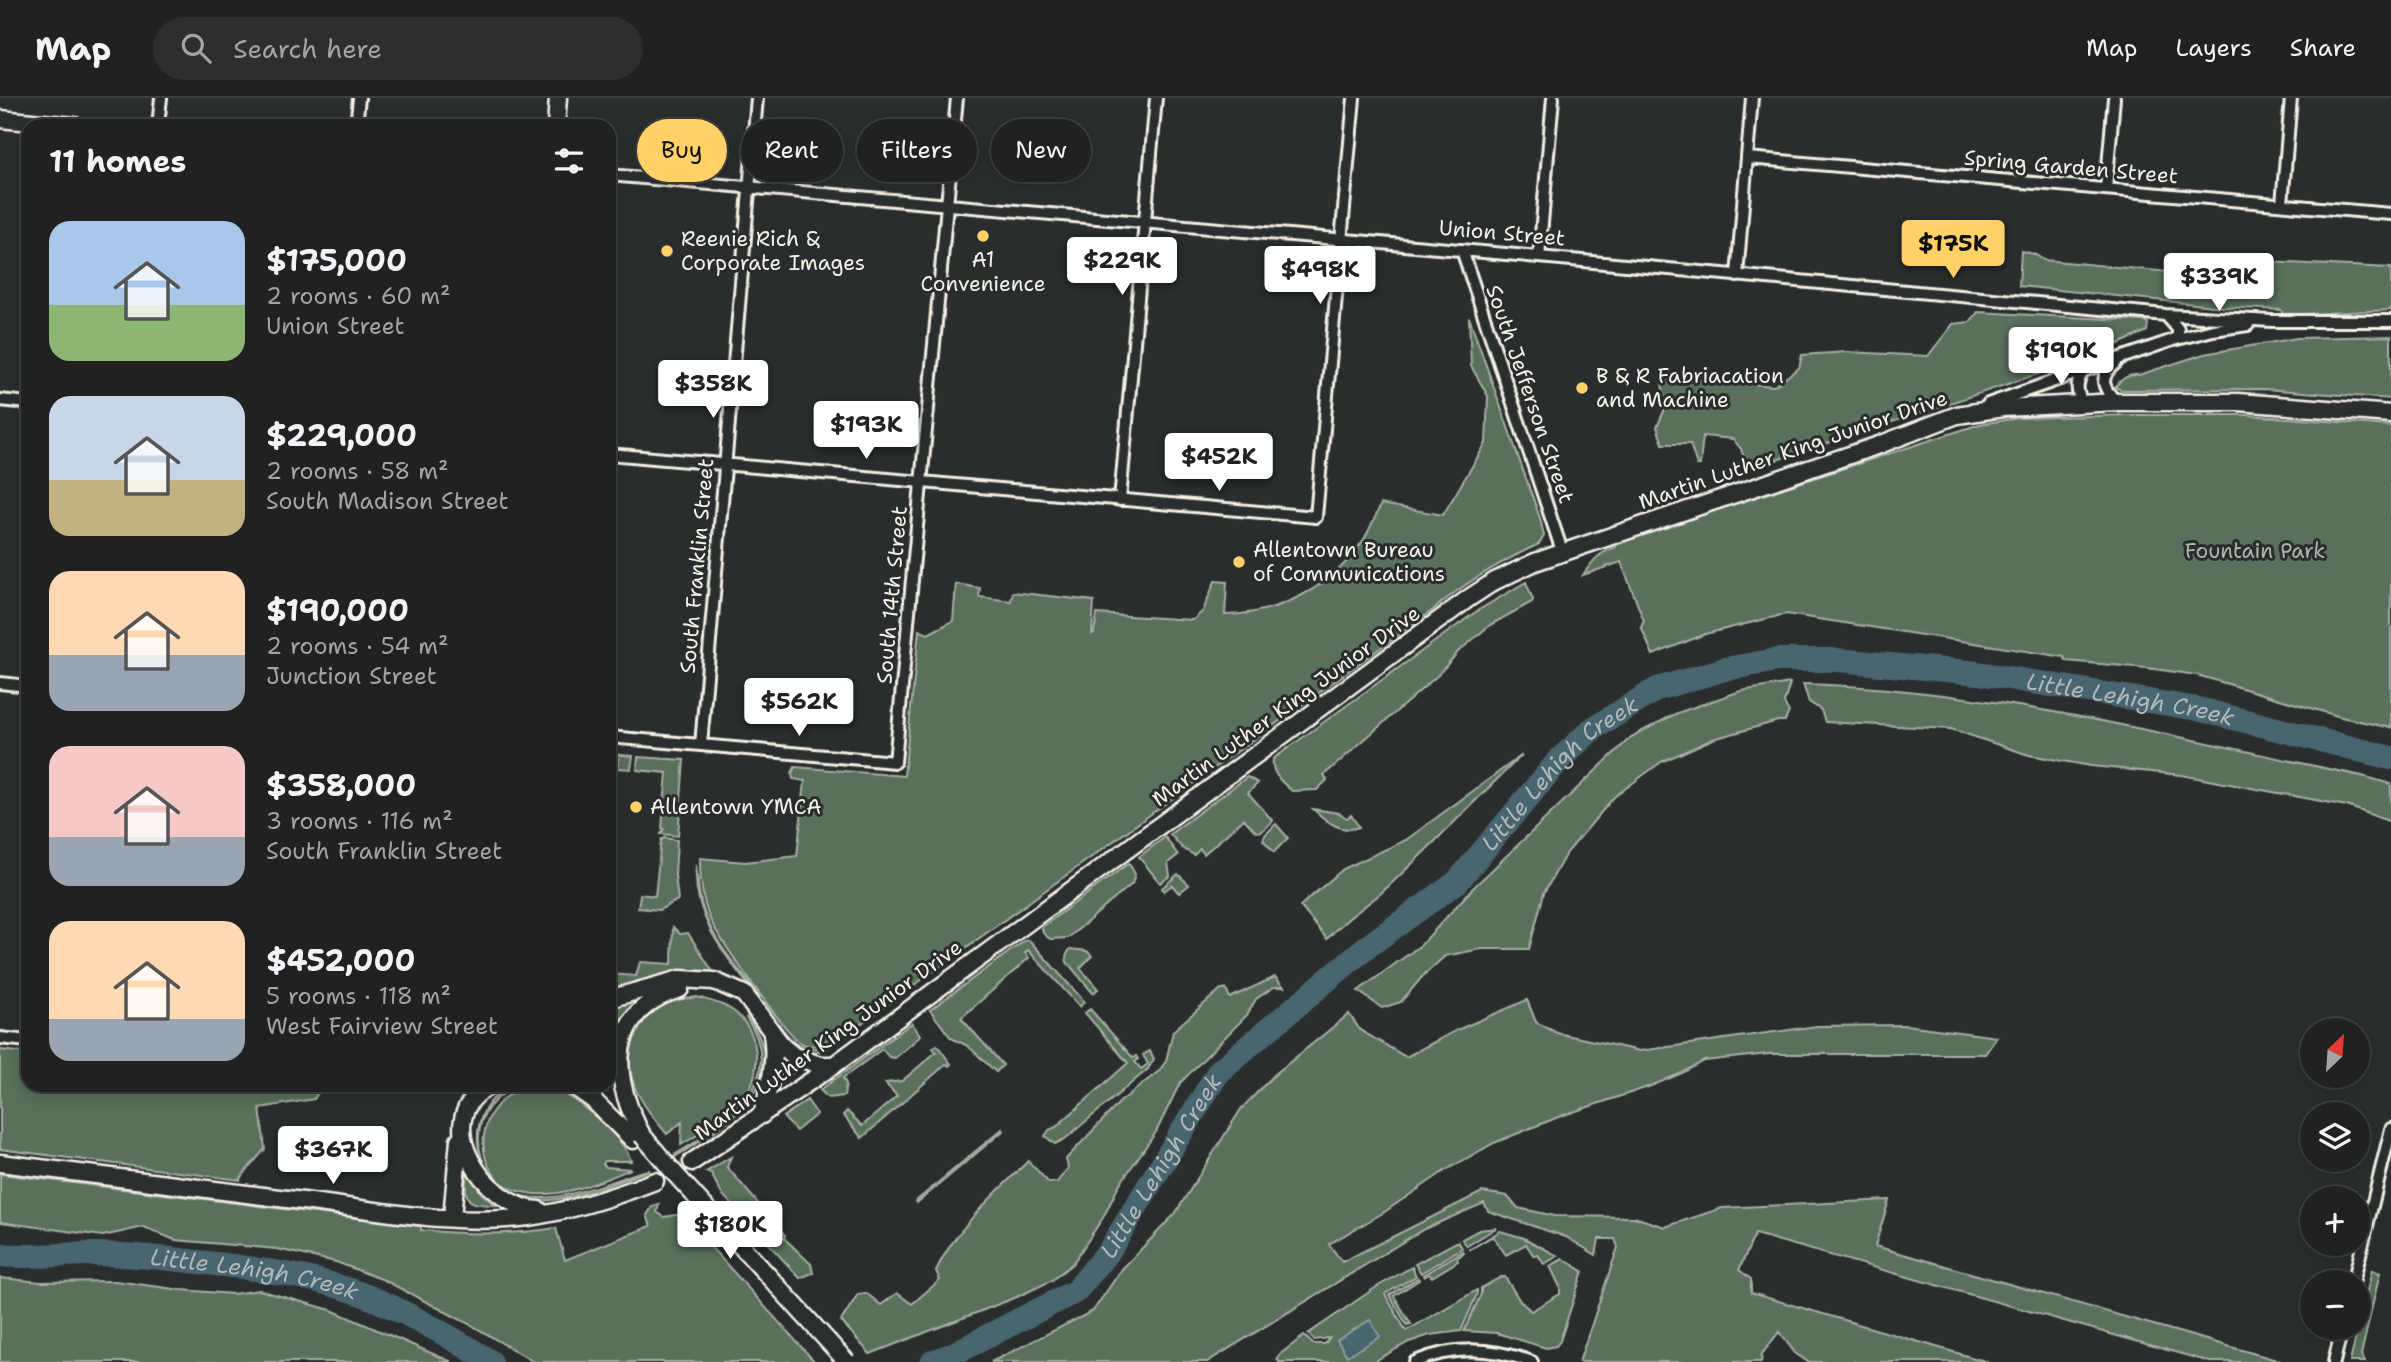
<!DOCTYPE html>
<html lang="en">
<head>
<meta charset="utf-8">
<style>
  :root { --surface:#202222; --page:#2d2f2f; --text:#f1f3f6; --muted:#a2a4a5; --line:#3d3f40; --accent:#ffd166 }
  body { margin:0; font-family:"Shantell Sans",sans-serif; background:var(--page); color:var(--text); height:100vh; display:flex; flex-direction:column; font-size:26px; white-space:nowrap }
  * { box-sizing:border-box; margin:0 }
  p { font-size:23px; color:var(--muted) }
  .icon { flex:none; width:38px; height:38px; fill:none; stroke:currentColor; stroke-width:2; stroke-linecap:round; stroke-linejoin:round }
  .map { position:relative; flex:1; overflow:hidden }
  .side { position:absolute; left:21px; top:21px; width:595px; height:973px; display:flex; flex-direction:column; background:var(--surface); border-radius:21px; box-shadow:0 4px 18px #0003,0 0 0 2px var(--line) }
  .side>* { flex:none }
  .guide { position:absolute; left:637px; top:21px; width:665px; height:63px; display:flex; gap:14px }
  .needle { width:46px; rotate:25deg }
  .tools { position:absolute; left:2300px; top:920px; display:grid; gap:14px }
  .tools a { display:grid; place-items:center; width:70px; height:70px; border-radius:50%; background:var(--surface); box-shadow:0 4px 18px #0003,0 0 0 2px var(--line); font-size:35px }
  .price { position:absolute; translate:-50% -60px; padding:0 16px; border-radius:7px; background:#fff; color:#222; font-size:23px; line-height:46px; filter:drop-shadow(0 2px 4px #0008) }
  .price::after { content:''; position:absolute; left:50%; top:42px; width:21px; height:16px; margin-left:-10px; background:inherit; clip-path:polygon(0 0,100% 0,50% 100%) }
  .price.active { background:var(--accent); color:#111 }
  ul { padding:0; list-style:none }
  li { display:flex; align-items:center; gap:21px; height:175px; padding:0 28px }
  li span { display:grid; place-items:center; flex:none; width:196px; height:140px; border-radius:21px; color:#555 }
  li>.icon { margin-inline-start:auto }
  span .icon { width:84px; height:84px; fill:#fffc; stroke-width:1 }
  li b { font-size:30px }
  h2 { display:flex; justify-content:space-between; align-items:center; height:84px; padding:0 28px; font-size:30px }
  .pill { padding:0 24px; border-radius:32px; background:var(--surface); box-shadow:0 4px 18px #0003,0 0 0 2px var(--line); font-size:24px; line-height:63px }
  .pill.active { background:var(--accent); color:#111 }
  header { display:flex; align-items:center; gap:42px; box-sizing:border-box; height:98px; padding:0 35px; background:var(--surface); border-bottom:2px solid var(--line) }
  header strong { font-size:33px }
  nav { display:flex; gap:38px; margin-inline-start:auto; font-size:24px }
  .search { width:490px; height:63px; background:var(--page); display:flex; align-items:center; gap:18px; box-sizing:border-box; padding:0 24px; border-radius:38px; color:var(--muted); font-size:26px }
  .map>svg:first-child { display:block }
</style>
</head>
<body>
<header>
<strong>Map</strong>
<div class="search"><svg class="icon" aria-label="search" viewBox="0 0 24 24"><circle cx="10" cy="10" r="6"/><path d="M15 15l6 6"/></svg>Search here</div>
<nav><a>Map</a><a>Layers</a><a>Share</a></nav>
</header>
<div class="map">
<svg width="2391" height="1264" viewBox="0 0 2391 1264">
  <rect width="100%" height="100%" fill="#2a2d2e"/>
  <filter id="ink" filterUnits="userSpaceOnUse"><feTurbulence type="fractalNoise" baseFrequency=".0143" numOctaves="2"/><feDisplacementMap in="SourceGraphic" scale="14" xChannelSelector="R" yChannelSelector="G"/><feConvolveMatrix kernelMatrix="1 2 1 2 8 2 1 2 1" color-interpolation-filters="sRGB"/></filter>
  <g filter="url(#ink)">
    <path fill="#59705c" stroke="#a6b0a2" stroke-width="2" d="M 2021,153 L 2034,156 L 2044,162 L 2169,174 L 2169,160 L 2215,194 L 2216,201 L 2223,202 L 2223,191 L 2181,160 L 2391,170 L 2391,212 L 2283,217 L 2281,212 L 2223,209 L 2019,188 Z
      M 1978,214 L 2144,223 L 2148,225 L 2147,233 L 2090,259 L 1752,370 L 1747,368 L 1741,351 L 1733,341 L 1703,338 L 1700,367 L 1697,367 L 1690,346 L 1663,346 L 1657,329 L 1664,313 L 1662,278 L 1774,288 L 1799,270 L 1802,257 L 1847,254 L 1928,258 L 1953,226 L 1970,224 Z
      M 1469,219 L 1540,420 L 1544,438 L 1539,446 C 1500,464 1465,484 1433,512 L 826,951 C 795,964 777,926 762,905 L 764,905 C 783,930 799,968 835,941 L 833,939 C 824,945 814,951 803,946 C 788,940 717,838 709,819 C 702,801 700,780 700,760 L 745,764 L 797,758 L 805,683 L 793,681 L 792,675 L 795,669 L 904,678 L 919,532 L 928,536 L 953,523 L 956,486 L 980,490 L 979,499 L 1011,503 L 1013,494 L 1094,503 L 1092,536 L 1094,535 L 1097,516 L 1193,522 L 1203,513 L 1215,483 L 1227,484 L 1225,517 C 1280,516 1334,488 1364,441 C 1371,430 1376,417 1381,406 L 1443,417 L 1486,345 L 1488,298 L 1471,268 Z
      M 2391,238 L 2391,301 L 2264,291 L 2121,292 L 2115,289 C 2121,281 2129,276 2139,277 L 2204,256 L 2297,240 Z
      M 2134,317 L 2248,317 L 2391,328 L 2391,630 L 2341,619 L 2197,577 L 2147,570 L 2066,563 L 2064,559 L 1786,516 L 1705,536 L 1653,557 L 1641,529 L 1644,523 L 1621,464 L 1583,477 C 1593,462 1599,455 1616,449 L 1615,445 L 1980,326 L 2019,320 Z
      M 1526,484 L 1533,502 L 1532,504 L 1490,527 L 1458,554 L 1439,576 L 1324,677 L 1327,682 L 1317,692 L 1292,693 C 1282,684 1271,676 1273,661 L 1477,513 Z
      M 1790,585 L 1784,605 L 1789,614 L 1785,623 L 1778,623 L 1713,641 L 1661,664 L 1614,699 L 1565,757 L 1544,795 L 1529,851 L 1481,851 L 1445,858 L 1422,879 L 1401,904 L 1382,910 L 1358,893 L 1421,847 L 1474,789 L 1631,639 L 1677,615 L 1741,593 Z
      M 1803,586 C 1992,591 2178,640 2362,678 L 2391,686 L 2391,724 L 2347,708 L 2289,697 L 2181,677 L 2091,668 L 2029,657 L 1951,631 L 1825,624 L 1821,612 L 1809,604 Z
      M 609,656 L 633,658 L 631,671 L 617,670 L 619,661 L 609,662 Z
      M 1522,657 C 1474,703 1429,751 1380,796 C 1362,811 1342,823 1327,841 L 1300,808 L 1343,771 L 1406,742 Z
      M 638,659 L 684,662 L 678,738 L 661,736 L 664,731 L 662,730 L 667,675 L 637,672 Z
      M 1247,679 L 1258,685 L 1248,695 L 1273,723 L 1262,733 L 1256,734 L 1244,721 L 1204,756 L 1200,751 L 1194,757 L 1182,750 L 1170,736 Z
      M 1313,711 L 1339,715 L 1347,720 L 1351,717 L 1359,729 C 1341,736 1326,723 1313,711 Z
      M 1276,726 L 1288,740 L 1274,754 L 1263,742 L 1265,737 Z
      M 1165,739 L 1178,757 L 1168,765 L 1170,778 L 1160,785 L 1139,759 Z
      M 665,740 L 677,742 L 675,777 L 678,802 L 659,812 L 638,810 L 640,796 L 655,798 L 661,742 Z
      M 1129,765 L 1135,776 L 1132,786 L 1068,840 L 1050,841 L 1043,835 L 1042,829 Z
      M 696,767 C 698,781 698,796 703,811 C 713,844 740,872 760,899 L 758,900 C 727,859 692,821 696,767 Z
      M 1178,776 L 1189,787 L 1179,795 L 1172,787 L 1164,793 L 1162,790 Z
      M 673,829 L 680,836 L 688,835 L 713,874 L 679,872 L 609,892 L 609,876 L 636,878 L 640,864 L 672,866 Z
      M 1029,842 L 1084,903 L 1080,909 L 1028,852 L 1025,855 L 1029,860 L 961,920 L 1003,967 L 996,974 L 968,948 L 951,940 L 930,912 L 1024,843 Z
      M 1070,851 L 1087,853 L 1092,858 L 1080,870 L 1098,891 L 1093,895 L 1067,864 L 1066,858 Z
      M 1275,879 L 1284,889 L 1274,889 L 1256,901 L 1247,917 L 1180,985 L 1156,1034 L 1119,1087 L 1104,1118 L 1073,1165 L 1051,1183 L 1017,1199 L 870,1256 L 841,1223 L 858,1196 L 866,1195 L 881,1207 L 897,1195 L 912,1206 L 940,1182 L 936,1173 C 954,1132 996,1095 1028,1063 L 1049,1085 L 1057,1084 L 1068,1070 L 1066,1061 L 1120,1004 L 1159,973 L 1166,963 L 1173,933 L 1221,891 L 1226,891 L 1230,900 Z
      M 638,899 C 629,916 615,927 609,946 L 609,904 Z
      M 697,899 C 711,903 726,906 737,916 C 761,938 762,977 743,1001 C 728,1021 702,1034 681,1047 L 682,1024 L 667,1036 C 640,1005 617,974 638,933 C 644,920 656,909 670,904 C 678,901 689,900 697,899 Z
      M 1527,902 L 1536,924 L 1557,935 L 1640,953 L 1817,928 L 1906,927 L 1997,939 L 1985,956 L 1769,956 L 1704,963 L 1682,975 L 1651,988 L 1561,1018 L 1494,1045 L 1446,1072 L 1383,1115 L 1329,1146 L 1342,1164 L 1482,1094 L 1507,1098 L 1518,1110 L 1555,1118 L 1634,1119 L 1665,1129 L 1722,1110 L 1889,1102 L 1875,1148 L 2284,1264 L 2210,1264 L 1755,1136 L 1739,1172 L 1751,1181 L 1751,1195 L 1988,1264 L 1808,1264 L 1795,1255 L 1779,1234 L 1762,1256 L 1761,1264 L 1579,1264 L 1618,1149 L 1615,1141 L 1599,1141 L 1596,1157 L 1566,1139 L 1488,1113 L 1484,1105 L 1424,1131 L 1207,1264 L 991,1264 L 1093,1213 L 1122,1171 L 1175,1116 L 1241,1011 L 1274,977 L 1349,916 L 1360,932 L 1406,959 L 1457,932 Z
      M 1090,911 L 1133,960 L 1136,958 L 1138,961 L 1135,964 L 1141,971 L 1148,966 L 1143,957 L 1150,953 L 1154,961 L 1148,971 L 1065,1041 L 1055,1046 L 1045,1038 L 1049,1032 L 1056,1029 L 1128,965 L 1085,915 Z
      M 747,919 C 799,985 723,1029 675,1059 L 674,1057 C 724,1028 791,985 746,920 Z
      M 912,925 L 920,937 L 917,941 L 895,960 L 889,959 L 882,951 L 843,980 L 846,986 L 844,998 L 828,1000 L 820,992 Z
      M 937,947 L 951,966 L 949,968 L 946,966 L 862,1040 L 843,1017 L 847,1013 L 862,1028 L 897,998 L 885,985 L 902,983 L 936,954 L 933,950 Z
      M 0,952 L 28,955 L 28,987 L 323,987 L 314,1001 L 260,1010 L 265,1051 L 241,1079 L 240,1082 L 0,1051 Z
      M 780,958 L 801,969 L 776,987 Z
      M 514,987 L 517,988 C 501,995 486,1008 481,1025 C 476,1044 480,1061 490,1076 C 520,1119 581,1093 620,1081 C 629,1078 641,1072 650,1072 C 620,1083 562,1107 531,1102 C 472,1093 456,1011 514,987 Z
      M 534,989 C 541,989 549,989 556,992 C 578,1001 625,1041 631,1063 L 605,1063 L 603,1066 L 606,1069 L 631,1071 C 600,1084 560,1101 527,1095 C 465,1086 471,995 534,989 Z
      M 807,1002 L 817,1016 L 796,1033 L 783,1019 Z
      M 1002,1031 L 1003,1033 L 917,1105 L 916,1103 Z
      M 731,1059 L 727,1069 L 785,1137 L 784,1140 L 811,1166 L 813,1175 L 800,1180 L 721,1095 L 711,1075 L 706,1074 Z
      M 467,1072 L 481,1095 L 495,1107 C 464,1107 464,1101 467,1072 Z
      M 0,1076 L 421,1128 L 421,1132 C 467,1137 511,1137 556,1130 L 565,1162 L 651,1128 L 647,1117 L 652,1109 L 659,1106 L 657,1114 L 664,1119 L 681,1116 L 815,1264 L 534,1264 L 473,1228 L 384,1182 L 336,1164 L 277,1151 L 175,1142 L 144,1129 L 103,1138 L 0,1124 Z
      M 1496,1130 L 1467,1148 L 1462,1141 L 1479,1132 Z
      M 1500,1133 L 1524,1140 L 1558,1158 L 1544,1166 L 1538,1157 L 1534,1158 L 1526,1146 L 1506,1157 L 1493,1138 L 1469,1152 Z
      M 1458,1143 L 1462,1150 L 1421,1175 L 1415,1166 Z
      M 1463,1153 L 1464,1155 L 1457,1160 L 1458,1163 L 1432,1179 L 1429,1176 L 1424,1179 L 1423,1177 Z
      M 1563,1161 L 1583,1173 L 1560,1243 L 1556,1248 L 1546,1250 L 1497,1235 L 1464,1233 L 1481,1196 L 1481,1190 L 1501,1179 L 1505,1179 L 1520,1203 L 1531,1213 L 1560,1196 L 1560,1189 L 1550,1168 Z
      M 1412,1169 L 1416,1178 L 1385,1196 L 1406,1233 L 1477,1192 L 1477,1196 L 1461,1233 L 1430,1237 L 1409,1244 L 1373,1264 L 1279,1264 L 1277,1260 L 1279,1257 L 1304,1238 L 1313,1246 L 1325,1246 L 1329,1240 L 1314,1242 L 1308,1236 L 1375,1190 Z
      M 2372,1172 L 2380,1175 L 2361,1257 L 2365,1264 L 2350,1264 Z
      M 0,1180 L 41,1184 L 115,1183 L 182,1192 L 233,1196 L 259,1192 L 331,1212 L 452,1264 L 0,1264 Z
      M 1418,1180 L 1419,1182 L 1394,1198 L 1411,1226 L 1407,1227 L 1389,1197 Z"/>
    <path fill="#4a656f" stroke="#8e9d9f" stroke-width="2" d="M 1370,1222 L 1380,1239 L 1347,1258 L 1337,1242 Z"/>
    <g fill="none" stroke-linecap="round" stroke-linejoin="round">
      <g stroke="#4a656f" stroke-width="24">
        <path id="s1" d="M 0,1157 C 32,1160 63,1156 96,1156 C 133,1156 170,1161 207,1165 C 260,1171 314,1178 364,1197 C 408,1214 451,1239 491,1264"/>
        <path id="s2" d="M 932,1264 L 951,1257 L 1076,1193 L 1109,1153 L 1219,973 L 1364,851 L 1457,784 L 1559,662 L 1591,632 L 1657,591 L 1725,571 L 1777,562 L 1837,562 L 1978,575 L 2198,611 L 2391,660"/>
      </g>
      <g stroke="#f4f1e8" stroke-width="16">
        <path id="street" d="M 158,28 L 161,0
          M 356,28 L 359,0
          M 1747,60 L 2391,116
          M 609,77 L 1539,159 L 2166,217 L 2272,223 L 2391,223
          M 2106,91 L 2114,0
          M 2282,106 L 2291,0
          M 1462,152 L 1562,453
          M 1539,159 L 1553,0
          M 1737,178 L 1752,0
          M 2173,242 L 2213,232 L 2248,227
          M 2116,265 C 2098,279 2102,290 2117,304
          M 0,302 L 28,305
          M 2082,305 C 2076,292 2076,286 2083,273
          M 1988,306 L 2173,242 L 2178,238 L 2178,231 L 2166,217
          M 609,356 L 1316,419 L 1354,0
          M 1120,402 L 1156,0
          M 0,585 L 28,588
          M 609,639 L 895,664 L 957,0
          M 701,647 L 757,0
          M 0,940 L 28,943
          M 2353,1185 L 2391,1031
          M 1415,1264 C 1453,1247 1494,1250 1532,1264
          M 2334,1264 L 2342,1230"/>
      </g>
      <g stroke="#f4f1e8" stroke-width="21">
        <path id="secondary" d="M 0,21 L 75,28
          M 556,28 L 558,0
          M 609,901 L 680,881 L 714,883 L 744,896 L 783,949 L 794,958 L 820,967 L 834,967
          M 492,987 C 425,1018 484,1110 539,1112
          M 572,987 L 593,1002 L 633,1042
          M 762,1017 C 769,989 777,964 772,936
          M 642,1037 C 611,979 605,913 680,891
          M 692,1064 L 834,967 L 1469,500 L 1495,483 L 1535,464 L 1879,347 L 1957,317 L 2003,310 L 2117,304 L 2238,304 L 2391,316
          M 0,1065 C 104,1078 207,1091 311,1104 C 382,1113 456,1128 528,1119 C 571,1113 614,1099 655,1083
          M 452,1120 L 459,1042"/>
      </g>
      <use href="#street" stroke="#2a2d2e" stroke-width="10"/>
      <use href="#secondary" stroke="#2a2d2e" stroke-width="16"/>
      <g stroke="#f4f1e8" stroke-width="21" stroke-linecap="butt">
        <path id="secondary-bridge" d="M 642,1037 L 676,1077 L 847,1264"/>
      </g>
      <use href="#secondary-bridge" stroke="#2a2d2e" stroke-width="16"/>
    </g>
  </g>
  <g fill="#ffd166" stroke="#2a2d2e" stroke-width="2.5">
    <circle cx="983" cy="138" r="7"/>
    <circle cx="667" cy="153" r="7"/>
    <circle cx="1582" cy="290" r="7"/>
    <circle cx="1239" cy="464" r="7"/>
    <circle cx="636" cy="709" r="7"/>
  </g>
  <g text-anchor="middle" stroke-width="6" stroke-linejoin="round" paint-order="stroke">
    <g font-size="21" fill="#f4f1e8" stroke="#2a2d2e">
      <text transform="translate(2071 69) rotate(5)" y="7">Spring Garden Street</text>
      <text transform="translate(1502 135) rotate(5)" y="7">Union Street</text>
      <text transform="translate(1530 296) rotate(71)" y="7">South Jefferson Street</text>
      <text transform="translate(1793 352) rotate(-19)" y="7">Martin Luther King Junior Drive</text>
      <text transform="translate(697 468) rotate(-85)" y="7">South Franklin Street</text>
      <text transform="translate(892 497) rotate(-85)" y="7">South 14th Street</text>
      <text transform="translate(1286 608) rotate(-36)" y="7">Martin Luther King Junior Drive</text>
      <text transform="translate(828 942) rotate(-36)" y="7">Martin Luther King Junior Drive</text>
    </g>
    <g font-size="21" fill="#f4f1e8" stroke="#2a2d2e" text-anchor="start">
      <text x="681" y="148">Reenie Rich &amp;<tspan x="681" dy="24">Corporate Images</tspan></text>
      <text x="983" y="169" text-anchor="middle">A1<tspan x="983" dy="24">Convenience</tspan></text>
      <text x="1596" y="285">B &amp; R Fabriacation<tspan x="1596" dy="24">and Machine</tspan></text>
      <text x="1253" y="459">Allentown Bureau<tspan x="1253" dy="24">of Communications</tspan></text>
      <text x="650" y="716">Allentown YMCA</text>
    </g>
    <g font-size="21" fill="#aeb7a9" stroke="#2a2d2e">
      <text x="2255" y="460">Fountain Park</text>
    </g>
    <g font-size="23" font-style="italic" fill="#b0b9b8" stroke="#2a2d2e">
      <text dy="8" stroke="none"><textPath href="#s2" startOffset="1488">Little Lehigh Creek</textPath></text>
      <text dy="8" stroke="none"><textPath href="#s2" startOffset="878">Little Lehigh Creek</textPath></text>
      <text dy="8" stroke="none"><textPath href="#s2" startOffset="312">Little Lehigh Creek</textPath></text>
      <text dy="8" stroke="none"><textPath href="#s1" startOffset="256">Little Lehigh Creek</textPath></text>
    </g>
  </g>
</svg>
<div class="tools">
<a><svg class="needle" viewBox="-14 -14 28 28"><path d="M0-13l5 13h-10z" fill="#e53935"/><path d="M0 13l5-13h-10z" fill="#a2a4a5"/></svg></a>
<a><svg class="icon" aria-label="layers" viewBox="0 0 24 24"><path d="M12 4l9 5-9 5-9-5zM3 14l9 5 9-5"/></svg></a>
<a>+</a>
<a>−</a>
</div>
<b class="price active" style="left:1953px;top:182px">$175K</b>
<b class="price" style="left:1122px;top:199px">$229K</b>
<b class="price" style="left:1320px;top:208px">$498K</b>
<b class="price" style="left:2219px;top:215px">$339K</b>
<b class="price" style="left:2061px;top:289px">$190K</b>
<b class="price" style="left:713px;top:322px">$358K</b>
<b class="price" style="left:866px;top:363px">$193K</b>
<b class="price" style="left:1219px;top:395px">$452K</b>
<b class="price" style="left:799px;top:640px">$562K</b>
<b class="price" style="left:333px;top:1088px">$367K</b>
<b class="price" style="left:730px;top:1163px">$180K</b>
<div class="guide">
<a class="pill active">Buy</a>
<a class="pill">Rent</a>
<a class="pill">Filters</a>
<a class="pill">New</a>
</div>
<section class="side">
<h2>11 homes<svg class="icon" aria-label="filters" viewBox="0 0 24 24"><path d="M4 7h16M4 17h16"/><circle cx="9" cy="7" r="2"/><circle cx="15" cy="17" r="2"/></svg></h2>
<ul>
<li><span style="background:linear-gradient(#a9c7e8 60%,#8fb573 0)"><svg class="icon" aria-label="home" viewBox="0 0 24 24"><path d="M3 11l9-7 9 7M6 9v11h12V9"/></svg></span><div><b>$175,000</b><p>2 rooms · 60 m²</p><p>Union Street</p></div></li>
<li><span style="background:linear-gradient(#c9d6e8 60%,#c2b280 0)"><svg class="icon" aria-label="home" viewBox="0 0 24 24"><path d="M3 11l9-7 9 7M6 9v11h12V9"/></svg></span><div><b>$229,000</b><p>2 rooms · 58 m²</p><p>South Madison Street</p></div></li>
<li><span style="background:linear-gradient(#ffd9b3 60%,#9aa5b1 0)"><svg class="icon" aria-label="home" viewBox="0 0 24 24"><path d="M3 11l9-7 9 7M6 9v11h12V9"/></svg></span><div><b>$190,000</b><p>2 rooms · 54 m²</p><p>Junction Street</p></div></li>
<li><span style="background:linear-gradient(#f6c9c9 65%,#9aa5b1 0)"><svg class="icon" aria-label="home" viewBox="0 0 24 24"><path d="M3 11l9-7 9 7M6 9v11h12V9"/></svg></span><div><b>$358,000</b><p>3 rooms · 116 m²</p><p>South Franklin Street</p></div></li>
<li><span style="background:linear-gradient(#ffd9b3 70%,#9aa5b1 0)"><svg class="icon" aria-label="home" viewBox="0 0 24 24"><path d="M3 11l9-7 9 7M6 9v11h12V9"/></svg></span><div><b>$452,000</b><p>5 rooms · 118 m²</p><p>West Fairview Street</p></div></li>
</ul>
</section>
</div>
</body>
</html>
